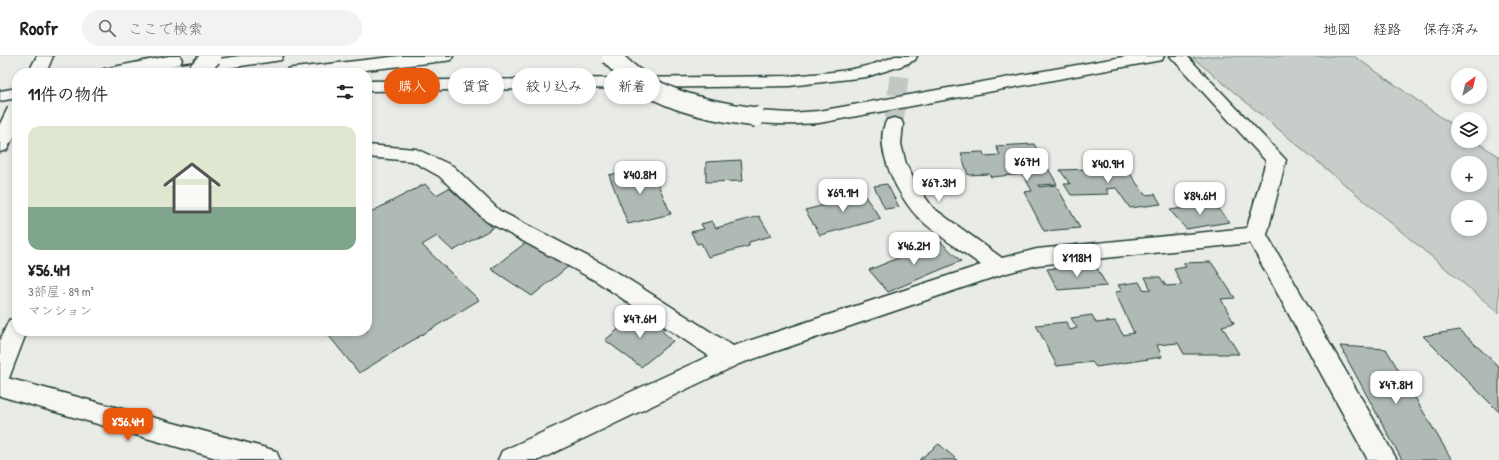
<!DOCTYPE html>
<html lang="ja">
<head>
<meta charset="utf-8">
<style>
  :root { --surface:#fff; --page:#f2f2f2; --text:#222; --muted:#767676; --line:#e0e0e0; --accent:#ea580c }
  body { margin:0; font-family:"Patrick Hand","Klee One",sans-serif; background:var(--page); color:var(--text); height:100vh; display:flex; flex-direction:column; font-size:15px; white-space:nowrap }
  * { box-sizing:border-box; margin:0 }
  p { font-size:13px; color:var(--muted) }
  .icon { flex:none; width:22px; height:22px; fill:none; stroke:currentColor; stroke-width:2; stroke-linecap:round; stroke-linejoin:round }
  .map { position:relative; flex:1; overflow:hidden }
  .panel { position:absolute; left:12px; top:12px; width:360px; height:268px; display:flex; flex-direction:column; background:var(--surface); border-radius:16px; box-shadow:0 2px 6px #0003 }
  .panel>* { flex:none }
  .guide { position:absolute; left:384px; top:12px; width:380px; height:36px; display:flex; gap:8px }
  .needle { width:26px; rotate:34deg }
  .controls { position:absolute; left:1451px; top:12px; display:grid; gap:8px }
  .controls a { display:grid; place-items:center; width:36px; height:36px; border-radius:50%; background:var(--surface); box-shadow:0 2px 6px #0003; font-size:20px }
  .price { position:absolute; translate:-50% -34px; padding:0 9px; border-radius:8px; background:#fff; color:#222; font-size:13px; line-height:26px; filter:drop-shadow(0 1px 2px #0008) }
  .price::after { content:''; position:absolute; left:50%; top:24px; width:12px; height:9px; margin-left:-6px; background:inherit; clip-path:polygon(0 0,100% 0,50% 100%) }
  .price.on { background:var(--accent); color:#fff }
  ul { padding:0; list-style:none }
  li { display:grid; align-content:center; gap:8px; height:212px; padding:0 16px }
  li+li { border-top:1px solid var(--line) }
  li span { display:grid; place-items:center; height:124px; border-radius:12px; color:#555 }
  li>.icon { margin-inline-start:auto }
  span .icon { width:72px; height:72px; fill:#fffc; stroke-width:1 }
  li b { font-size:17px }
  h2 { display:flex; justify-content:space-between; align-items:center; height:48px; padding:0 16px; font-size:17px }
  .tag { padding:0 14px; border-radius:18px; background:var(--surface); box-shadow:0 2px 6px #0003; font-size:14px; line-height:36px }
  .tag.on { background:var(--accent); color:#fff }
  header { display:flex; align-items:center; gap:24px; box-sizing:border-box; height:56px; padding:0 20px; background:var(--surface); border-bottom:1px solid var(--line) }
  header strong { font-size:19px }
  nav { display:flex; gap:22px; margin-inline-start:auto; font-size:14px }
  .search { width:280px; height:36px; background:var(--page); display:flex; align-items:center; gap:10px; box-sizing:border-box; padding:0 14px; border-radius:22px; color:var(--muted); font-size:15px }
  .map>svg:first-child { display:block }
</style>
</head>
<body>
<header>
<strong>Roofr</strong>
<div class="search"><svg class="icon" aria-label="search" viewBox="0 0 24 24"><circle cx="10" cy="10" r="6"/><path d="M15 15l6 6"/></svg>ここで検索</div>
<nav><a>地図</a><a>経路</a><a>保存済み</a></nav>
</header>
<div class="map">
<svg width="1499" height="404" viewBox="0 0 1499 404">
  <rect width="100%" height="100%" fill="#e9ebe7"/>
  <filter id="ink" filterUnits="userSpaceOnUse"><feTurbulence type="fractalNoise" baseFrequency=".025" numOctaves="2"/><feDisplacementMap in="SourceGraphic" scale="8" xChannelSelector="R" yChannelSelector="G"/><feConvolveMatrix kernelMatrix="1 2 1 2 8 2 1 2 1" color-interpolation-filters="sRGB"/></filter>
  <g filter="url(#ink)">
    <path fill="#c7cec9" stroke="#73867e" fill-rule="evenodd" d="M 1215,0 L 1354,0 L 1458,73 L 1458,85 L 1476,85 L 1499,101 L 1499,257 L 1193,2 ZM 1458,107 L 1480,107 L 1480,129 L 1458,129 ZM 1458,151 L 1480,151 L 1480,173 L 1458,173 Z"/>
    <path fill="#b0bab5" stroke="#1f3d34" d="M 1034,88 L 1057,128 L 1038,129 L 1039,131 L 1056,129 L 1080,172 L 1044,175 L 1024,136 L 1032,135 L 1023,118 L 991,121 L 989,118 L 968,119 L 961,97 L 983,96 L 984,100 L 1000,99 L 996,90 Z
      M 741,104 L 743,125 L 706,126 L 706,106 Z
      M 1113,109 L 1114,111 L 1126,112 L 1145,139 L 1155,138 L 1161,148 L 1130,152 L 1116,132 L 1106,133 L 1109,138 L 1071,139 L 1064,128 L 1070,128 L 1060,114 L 1093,113 L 1091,110 Z
      M 650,110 L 671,158 L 628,168 L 609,119 Z
      M 425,128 L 436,139 L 449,132 L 493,172 L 453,195 L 437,180 L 422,189 L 479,244 L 359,317 L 325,275 L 367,275 L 367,158 Z
      M 887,128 L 899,151 L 885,153 L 874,130 Z
      M 859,132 L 881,163 L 820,179 L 805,154 L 841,145 L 836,137 Z
      M 1213,148 L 1230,166 L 1186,173 L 1170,154 Z
      M 759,160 L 771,180 L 749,186 L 749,190 L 708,201 L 701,187 L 697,188 L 691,176 L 704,173 L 701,168 L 712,165 L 716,172 Z
      M 528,185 L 569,210 L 532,240 L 491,213 Z
      M 940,185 L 961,205 L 888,236 L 869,214 Z
      M 1211,206 L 1235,242 L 1221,243 L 1234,267 L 1222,270 L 1239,298 L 1184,298 L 1178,287 L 1157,289 L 1162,301 L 1096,311 L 1092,306 L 1057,310 L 1036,269 L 1066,266 L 1070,274 L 1077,272 L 1071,262 L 1092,259 L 1096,267 L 1115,265 L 1123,279 L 1134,277 L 1115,236 L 1122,235 L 1118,229 L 1139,226 L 1143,233 L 1151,234 L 1145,221 L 1160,221 L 1166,230 L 1182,229 L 1174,213 L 1186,211 L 1183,207 Z
      M 1095,209 L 1107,230 L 1058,234 L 1047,213 Z
      M 640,256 L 667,270 L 662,275 L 673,285 L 641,311 L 605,284 Z
      M 1460,274 L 1499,311 L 1499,356 L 1423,280 Z
      M 1340,290 L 1386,293 L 1452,404 L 1402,404 Z
      M 939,388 L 957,404 L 919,404 Z"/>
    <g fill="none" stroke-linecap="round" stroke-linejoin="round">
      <path stroke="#c1c8c3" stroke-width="19" stroke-dasharray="19 10" stroke-linecap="butt" d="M 894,68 L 901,0"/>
      <g stroke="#1f3d34" stroke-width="3">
        <path id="minor" d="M 1170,0 L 1187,0 L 1286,104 L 1267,179 L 1397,404 L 1368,404 L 1250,187 L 1037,209 L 1003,218 L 739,308 L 539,404 L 498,404 L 502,395 L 709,300 L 596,225 L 486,165 L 439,120 L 412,105 L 367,101 L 367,89 L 416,93 L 453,110 L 500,155 L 612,213 L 733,290 L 981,209 C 961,194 938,180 920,163 C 900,145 871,89 887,64 L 894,62 L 901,64 L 903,68 L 901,88 L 906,108 L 917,130 L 933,152 L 1002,202 L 1037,193 L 1247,172 L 1266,105 Z
          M 0,320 L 266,392 L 276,395 L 280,404 L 223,404 L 0,340 Z"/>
      </g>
      <g stroke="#1f3d34" stroke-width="3">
        <path id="tertiary" d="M 17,262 L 17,275 L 27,275 L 9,322 L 0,325 L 0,284 L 9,264 Z"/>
      </g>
      <g stroke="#1f3d34" stroke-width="3">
        <path id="primary" d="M 37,0 L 53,0 L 46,17 L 28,17 Z
          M 5,73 L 12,75 L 14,79 L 7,94 L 0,96 L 0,74 Z"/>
      </g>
      <g stroke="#1f3d34" stroke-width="3">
        <path id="motorway" d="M 169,0 L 180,0 L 182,4 L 180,8 L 168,10 L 240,0 L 283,0 L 281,4 L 275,5 L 193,17 L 148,17 L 151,14 L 135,17 L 101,17 L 104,13 Z
          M 400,0 L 453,0 L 451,4 L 445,5 L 339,17 L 285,17 L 288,13 L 294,12 Z
          M 895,0 L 917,0 L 915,4 L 901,10 L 866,21 L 789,30 L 367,35 L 367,25 L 789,20 C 825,17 862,15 895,0 Z
          M 1128,0 L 1164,0 L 1162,4 L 1156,5 L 819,67 C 796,68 772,70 750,65 L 747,61 L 750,57 L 756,55 L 790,57 L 819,55 Z
          M 17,32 L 17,42 L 0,45 L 0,35 Z"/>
      </g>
      <use href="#minor" fill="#f6f6f2" fill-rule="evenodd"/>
      <use href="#tertiary" fill="#f6f6f2" fill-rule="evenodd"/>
      <use href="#primary" fill="#f6f6f2" fill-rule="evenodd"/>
      <use href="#motorway" fill="#f6f6f2" fill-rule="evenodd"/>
      <g stroke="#1f3d34" stroke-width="22" stroke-linecap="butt">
        <path id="tertiary-bridge" d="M 196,17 L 212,0"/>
      </g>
      <g stroke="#1f3d34" stroke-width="22" stroke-linecap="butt">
        <path id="primary-bridge" d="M 5,79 L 17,55"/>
      </g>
      <g stroke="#1f3d34" stroke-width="22" stroke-linecap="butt">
        <path id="motorway-bridge" d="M 611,0 C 648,42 703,54 756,61"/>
      </g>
      <use href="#tertiary-bridge" stroke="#f6f6f2" stroke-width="19"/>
      <use href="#primary-bridge" stroke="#f6f6f2" stroke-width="19"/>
      <use href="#motorway-bridge" stroke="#f6f6f2" stroke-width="19"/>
    </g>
  </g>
</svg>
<div class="controls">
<a><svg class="needle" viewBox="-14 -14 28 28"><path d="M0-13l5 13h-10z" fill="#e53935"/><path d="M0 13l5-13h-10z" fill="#767676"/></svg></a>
<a><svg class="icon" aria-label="layers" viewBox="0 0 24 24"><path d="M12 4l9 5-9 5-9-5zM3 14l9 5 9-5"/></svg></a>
<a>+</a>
<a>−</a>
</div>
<b class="price" style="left:1027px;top:126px">¥67M</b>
<b class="price" style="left:1108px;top:128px">¥40.9M</b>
<b class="price" style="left:640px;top:139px">¥40.8M</b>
<b class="price" style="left:939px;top:147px">¥67.3M</b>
<b class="price" style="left:843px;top:157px">¥69.1M</b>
<b class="price" style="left:1200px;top:160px">¥84.6M</b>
<b class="price" style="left:914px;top:210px">¥46.2M</b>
<b class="price" style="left:1077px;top:222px">¥118M</b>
<b class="price" style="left:640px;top:283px">¥47.6M</b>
<b class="price" style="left:1396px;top:349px">¥47.8M</b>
<b class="price on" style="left:128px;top:386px">¥56.4M</b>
<div class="guide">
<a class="tag on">購入</a>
<a class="tag">賃貸</a>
<a class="tag">絞り込み</a>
<a class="tag">新着</a>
</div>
<section class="panel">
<h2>11件の物件<svg class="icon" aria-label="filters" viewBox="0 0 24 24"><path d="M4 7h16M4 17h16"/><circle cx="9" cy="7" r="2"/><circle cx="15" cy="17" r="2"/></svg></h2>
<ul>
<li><span style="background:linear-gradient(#dfe7d0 65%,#7fa58c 0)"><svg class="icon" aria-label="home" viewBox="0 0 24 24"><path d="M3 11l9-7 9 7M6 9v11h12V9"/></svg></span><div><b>¥56.4M</b><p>3部屋 · 89 m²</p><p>マンション</p></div></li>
</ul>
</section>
</div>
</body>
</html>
